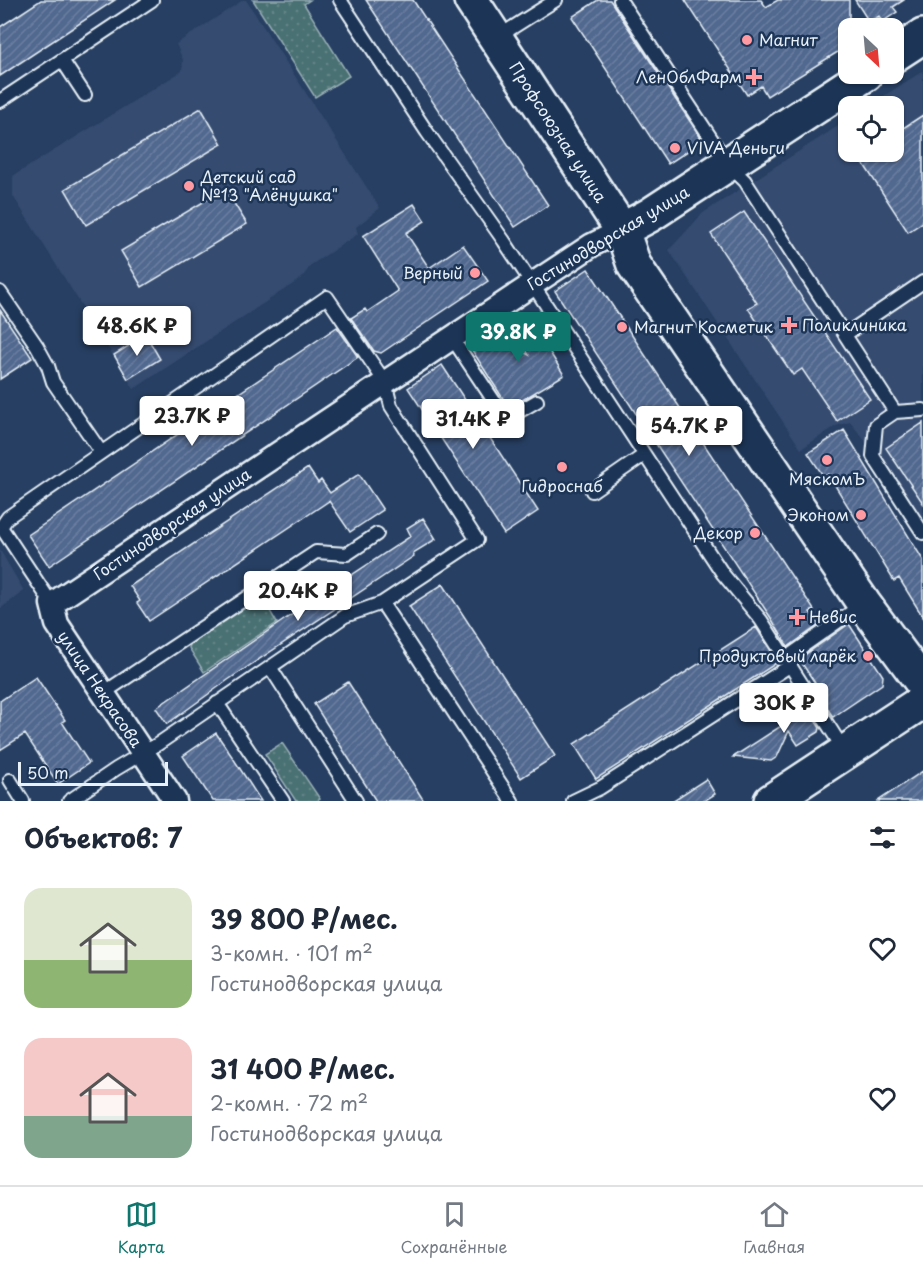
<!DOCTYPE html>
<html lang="ru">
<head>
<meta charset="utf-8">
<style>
  :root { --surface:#fff; --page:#f6f6f7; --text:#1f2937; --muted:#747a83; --line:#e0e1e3; --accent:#0f766e }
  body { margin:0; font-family:"Playpen Sans",sans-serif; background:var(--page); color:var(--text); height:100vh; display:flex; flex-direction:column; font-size:22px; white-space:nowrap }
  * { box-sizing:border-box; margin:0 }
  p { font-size:20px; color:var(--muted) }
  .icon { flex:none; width:33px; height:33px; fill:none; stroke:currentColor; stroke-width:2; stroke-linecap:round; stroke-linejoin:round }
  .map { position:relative; height:801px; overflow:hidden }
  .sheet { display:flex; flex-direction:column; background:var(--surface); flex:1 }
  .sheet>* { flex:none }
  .needle { width:39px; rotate:154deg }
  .fabs { position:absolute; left:838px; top:18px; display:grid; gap:12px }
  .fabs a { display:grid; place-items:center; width:66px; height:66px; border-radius:12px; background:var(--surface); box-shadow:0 2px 4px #0004; font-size:30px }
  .scale { position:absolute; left:18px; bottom:15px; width:150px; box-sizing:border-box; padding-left:6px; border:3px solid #e8f1f8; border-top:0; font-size:16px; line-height:21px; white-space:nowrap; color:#e8f1f8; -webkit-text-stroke:4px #1d3557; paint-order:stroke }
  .price { position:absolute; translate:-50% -51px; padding:0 14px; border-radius:6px; background:#fff; color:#222; font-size:20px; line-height:39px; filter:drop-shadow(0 2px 3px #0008) }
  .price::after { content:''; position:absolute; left:50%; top:36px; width:18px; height:14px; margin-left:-9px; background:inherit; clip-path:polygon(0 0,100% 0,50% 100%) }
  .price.current { background:var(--accent); color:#fff }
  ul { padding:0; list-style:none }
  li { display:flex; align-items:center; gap:18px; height:150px; padding:0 24px }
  li span { display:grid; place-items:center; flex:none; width:168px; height:120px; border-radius:18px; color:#555 }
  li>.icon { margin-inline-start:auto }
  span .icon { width:72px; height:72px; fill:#fffc; stroke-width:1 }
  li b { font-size:26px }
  h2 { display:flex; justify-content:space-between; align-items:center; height:72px; padding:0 24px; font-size:26px }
  .tabs { display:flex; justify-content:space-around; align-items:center; height:84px; border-top:2px solid var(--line); background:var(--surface); font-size:16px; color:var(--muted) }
  .tabs a { display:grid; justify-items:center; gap:3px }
  .tabs .current { color:var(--accent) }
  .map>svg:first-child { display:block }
</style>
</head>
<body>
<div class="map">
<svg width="923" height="801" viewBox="0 0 923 801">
  <defs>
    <pattern id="park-dots" width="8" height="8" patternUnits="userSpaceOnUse" patternTransform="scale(1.5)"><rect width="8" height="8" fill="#4a7073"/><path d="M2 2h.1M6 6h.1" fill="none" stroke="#648588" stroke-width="1.8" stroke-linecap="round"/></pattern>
    <pattern id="building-hatch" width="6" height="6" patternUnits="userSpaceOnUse" patternTransform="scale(1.5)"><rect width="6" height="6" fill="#51688f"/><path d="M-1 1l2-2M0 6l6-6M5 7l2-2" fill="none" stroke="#6a7ea0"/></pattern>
  </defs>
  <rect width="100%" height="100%" fill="#273f62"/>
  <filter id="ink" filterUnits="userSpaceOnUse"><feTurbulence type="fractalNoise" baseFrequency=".0167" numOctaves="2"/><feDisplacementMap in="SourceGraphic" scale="12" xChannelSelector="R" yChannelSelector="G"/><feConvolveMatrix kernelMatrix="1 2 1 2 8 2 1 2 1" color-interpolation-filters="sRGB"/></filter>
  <g filter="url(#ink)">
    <path fill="#344b70" d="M 243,0 L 246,0 L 380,208 L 356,227 L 358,234 L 311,265 L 302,278 L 134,389 L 13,196 L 13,176 L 182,71 L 183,60 L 176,44 Z
      M 923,71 L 923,543 L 866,457 L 870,447 L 850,422 L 836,426 L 801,449 L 669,250 L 703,213 L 849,119 L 849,152 L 894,152 L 894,106 L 868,106 Z
      M 0,550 L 24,591 L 0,609 Z"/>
    <path fill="url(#park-dots)" stroke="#99b0b6" stroke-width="1.5" d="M 253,0 L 310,0 L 304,4 L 349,76 L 315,97 Z
      M 256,598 L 266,604 L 277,623 L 204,672 L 189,648 L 191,641 Z
      M 282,743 L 320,799 L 317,801 L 296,801 L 265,754 Z"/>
    <path fill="url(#building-hatch)" stroke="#e8f1f8" stroke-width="1.5" d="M 41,0 L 115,0 L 0,76 L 0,27 Z
      M 366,0 L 413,0 L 548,205 L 515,227 Z
      M 598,0 L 610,0 L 703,141 L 668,164 L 572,17 Z
      M 685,0 L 761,0 L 766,7 L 778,0 L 849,0 L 849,45 L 767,96 L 761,86 L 747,95 Z
      M 855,0 L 904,0 L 893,7 L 897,12 L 882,22 L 879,16 L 869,22 Z
      M 201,108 L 222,144 L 86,225 L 65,189 Z
      M 923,115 L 923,222 L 908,232 L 859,157 L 868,152 L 894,152 L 894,134 Z
      M 225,189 L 247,224 L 142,287 L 121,251 Z
      M 414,204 L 425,221 L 406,233 L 429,268 L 463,245 L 488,281 L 381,353 L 374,351 L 351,318 L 365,309 L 367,312 L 398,291 L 363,236 Z
      M 744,212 L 870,399 L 837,421 L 802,369 L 793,375 L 770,341 L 748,308 L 757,303 L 711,234 Z
      M 588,269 L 814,610 L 810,612 L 819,625 L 788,647 L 771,618 L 555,291 Z
      M 0,310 L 32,358 L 0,379 Z
      M 526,314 L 564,375 L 509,408 L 470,347 L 488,335 L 529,355 L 510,323 Z
      M 337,327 L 358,357 L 49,566 L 28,535 Z
      M 146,335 L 160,359 L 128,379 L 114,355 Z
      M 442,365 L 538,511 L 504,534 L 408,388 Z
      M 923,423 L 923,503 L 886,448 Z
      M 844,430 L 923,560 L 923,617 L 899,578 L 894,581 L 828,474 L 824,477 L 808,453 Z
      M 308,468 L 318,483 L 321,480 L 330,493 L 359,474 L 383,510 L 350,532 L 329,501 L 149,621 L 137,603 L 140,601 L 130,586 Z
      M 423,518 L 436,539 L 413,553 L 414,556 L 228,680 L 167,724 L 156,708 L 300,609 L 411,536 L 407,528 Z
      M 443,584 L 555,756 L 521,778 L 409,606 Z
      M 849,624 L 883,676 L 882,684 L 833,717 L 814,688 L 817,686 L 799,659 Z
      M 756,627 L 778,662 L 596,779 L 574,744 Z
      M 36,677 L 65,720 L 62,722 L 89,763 L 58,784 L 25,734 L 0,750 L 0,701 Z
      M 348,682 L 424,801 L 376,801 L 349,759 L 314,704 Z
      M 800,697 L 820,728 L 819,732 L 798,745 L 789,731 L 777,757 L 771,761 L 733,757 L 792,719 L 784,708 Z
      M 216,733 L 233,758 L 261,801 L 213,801 L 183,756 Z
      M 923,771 L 923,801 L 878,801 Z
      M 706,779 L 715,794 L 704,801 L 672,801 Z"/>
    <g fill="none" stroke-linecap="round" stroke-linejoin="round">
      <g stroke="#e8f1f8" stroke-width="16">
        <path id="lane" d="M 340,0 L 427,132 L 504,241 L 723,574 L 761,620 L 844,750
          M 620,0 L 728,164 L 745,181 L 895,412
          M 496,38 L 556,0
          M 62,60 L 85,95
          M 0,101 L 152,0
          M 0,292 L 37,346 L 48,366 L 53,382 L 101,452
          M 846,334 L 923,282
          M 452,338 L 506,419 L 537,401
          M 923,410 L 895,412 L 876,425 L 873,456 L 923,533
          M 592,491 L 644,455
          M 382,603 L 512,801
          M 52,604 L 1,527 L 8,517 L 327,297 L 385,382 L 391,406 L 477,540 L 382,603 L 345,616 L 158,744 L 116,769 L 69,801
          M 786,658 L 863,604
          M 270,667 L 356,801
          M 102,694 L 316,552 L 347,554 L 377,534
          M 217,703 L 283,801
          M 10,780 L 23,801
          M 573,801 L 600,788 L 791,665"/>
      </g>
      <g stroke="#e8f1f8" stroke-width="27">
        <path id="street" d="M 175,801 L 57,624 L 52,604 L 533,284 L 592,245 L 622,230"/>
      </g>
      <g stroke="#e8f1f8" stroke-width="38">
        <path id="secondary" d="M 471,0 L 622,230 L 634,265 L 864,604 L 923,684
          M 894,55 L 923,36
          M 622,230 L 650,215 L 866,74
          M 771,801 L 923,701"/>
      </g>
      <use href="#lane" stroke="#1d3557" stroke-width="12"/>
      <use href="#street" stroke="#1d3557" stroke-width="22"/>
      <use href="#secondary" stroke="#1d3557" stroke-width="33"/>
    </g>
  </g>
  <g fill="#ff9aa2" stroke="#1d3557" stroke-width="2">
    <circle cx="747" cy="40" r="6"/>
    <path d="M751 68h6v6h6v6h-6v6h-6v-6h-6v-6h6z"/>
    <circle cx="675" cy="148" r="6"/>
    <circle cx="189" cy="186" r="6"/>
    <circle cx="475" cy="273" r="6"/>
    <path d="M786 316h6v6h6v6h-6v6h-6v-6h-6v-6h6z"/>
    <circle cx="622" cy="327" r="6"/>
    <circle cx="827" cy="460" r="6"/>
    <circle cx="562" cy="467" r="6"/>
    <circle cx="861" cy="515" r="6"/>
    <circle cx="755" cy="533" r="6"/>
    <path d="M794 608h6v6h6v6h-6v6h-6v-6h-6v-6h6z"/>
    <circle cx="868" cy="656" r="6"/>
  </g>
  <g text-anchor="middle" stroke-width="5" stroke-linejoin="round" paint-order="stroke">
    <g font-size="16" fill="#e8f1f8" stroke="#1d3557" text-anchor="start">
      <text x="759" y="46">Магнит</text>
      <text x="742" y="83" text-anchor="end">ЛенОблФарм</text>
      <text x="687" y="154">VIVA Деньги</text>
      <text x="201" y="183">Детский сад<tspan x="201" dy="18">№13 "Алёнушка"</tspan></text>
      <text x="463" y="279" text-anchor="end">Верный</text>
      <text x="802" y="331">Поликлиника</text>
      <text x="634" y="333">Магнит Косметик</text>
      <text x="827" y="485" text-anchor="middle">МяскомЪ</text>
      <text x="562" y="492" text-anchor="middle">Гидроснаб</text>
      <text x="849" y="521" text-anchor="end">Эконом</text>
      <text x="743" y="539" text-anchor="end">Декор</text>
      <text x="809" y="623">Невис</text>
      <text x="856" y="662" text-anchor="end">Продуктовый ларёк</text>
    </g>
    <g font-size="16" fill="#e8f1f8" stroke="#1d3557">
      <text transform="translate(558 132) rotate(57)" y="6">Профсоюзная улица</text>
      <text transform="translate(608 238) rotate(-31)" y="6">Гостинодворская улица</text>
      <text transform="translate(172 524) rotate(-34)" y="6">Гостинодворская улица</text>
      <text transform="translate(100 689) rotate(56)" y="6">улица Некрасова</text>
    </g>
  </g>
</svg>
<div class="fabs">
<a><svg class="needle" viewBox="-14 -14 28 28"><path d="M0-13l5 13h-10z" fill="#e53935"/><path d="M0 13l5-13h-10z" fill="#747a83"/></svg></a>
<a><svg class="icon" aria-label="locate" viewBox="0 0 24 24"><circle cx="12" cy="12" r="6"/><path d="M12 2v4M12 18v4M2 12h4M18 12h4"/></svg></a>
</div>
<div class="scale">50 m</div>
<b class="price" style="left:137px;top:357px">48.6K ₽</b>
<b class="price current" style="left:518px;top:363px">39.8K ₽</b>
<b class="price" style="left:192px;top:447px">23.7K ₽</b>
<b class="price" style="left:473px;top:450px">31.4K ₽</b>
<b class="price" style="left:689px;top:457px">54.7K ₽</b>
<b class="price" style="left:298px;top:622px">20.4K ₽</b>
<b class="price" style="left:784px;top:734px">30K ₽</b>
</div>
<section class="sheet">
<h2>Объектов: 7<svg class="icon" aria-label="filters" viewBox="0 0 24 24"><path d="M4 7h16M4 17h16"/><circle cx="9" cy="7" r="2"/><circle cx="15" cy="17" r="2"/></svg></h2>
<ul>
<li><span style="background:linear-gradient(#dfe7d0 60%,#8fb573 0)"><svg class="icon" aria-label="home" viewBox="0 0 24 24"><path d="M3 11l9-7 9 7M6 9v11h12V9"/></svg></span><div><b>39 800 ₽/мес.</b><p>3-комн. · 101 m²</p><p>Гостинодворская улица</p></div><svg class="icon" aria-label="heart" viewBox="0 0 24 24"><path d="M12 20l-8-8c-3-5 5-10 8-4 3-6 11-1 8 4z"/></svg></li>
<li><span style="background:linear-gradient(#f6c9c9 65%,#7fa58c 0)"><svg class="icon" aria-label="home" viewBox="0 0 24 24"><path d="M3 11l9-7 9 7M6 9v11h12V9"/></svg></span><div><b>31 400 ₽/мес.</b><p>2-комн. · 72 m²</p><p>Гостинодворская улица</p></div><svg class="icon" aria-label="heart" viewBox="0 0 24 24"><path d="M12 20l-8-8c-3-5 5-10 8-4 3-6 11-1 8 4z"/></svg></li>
</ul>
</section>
<nav class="tabs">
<a class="current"><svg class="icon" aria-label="map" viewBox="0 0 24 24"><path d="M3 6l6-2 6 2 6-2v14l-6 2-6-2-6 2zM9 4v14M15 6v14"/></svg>Карта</a>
<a><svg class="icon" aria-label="saved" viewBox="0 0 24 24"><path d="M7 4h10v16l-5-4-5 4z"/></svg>Сохранённые</a>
<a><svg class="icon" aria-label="home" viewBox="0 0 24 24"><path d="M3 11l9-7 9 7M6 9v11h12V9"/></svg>Главная</a>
</nav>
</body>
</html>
